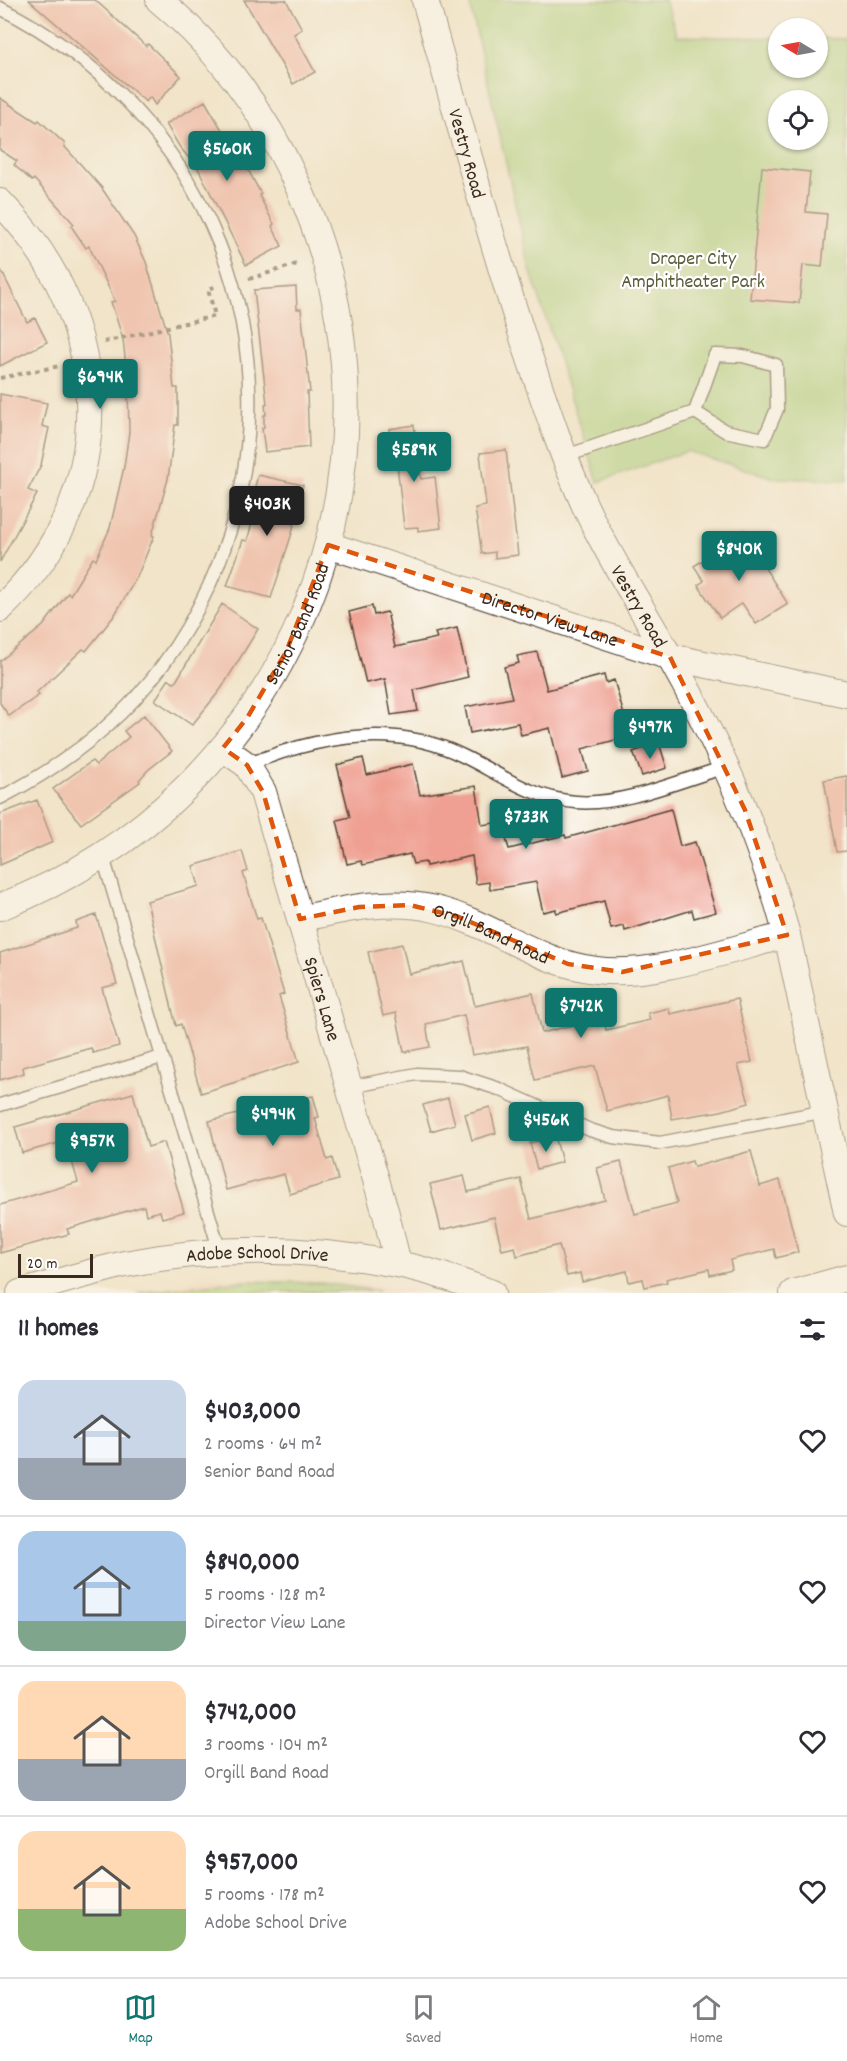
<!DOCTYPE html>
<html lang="en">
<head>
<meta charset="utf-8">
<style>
  :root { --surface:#fff; --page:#f2f2f3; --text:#2b2b33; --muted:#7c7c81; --line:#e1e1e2; --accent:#0f766e }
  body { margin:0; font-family:Dekko,sans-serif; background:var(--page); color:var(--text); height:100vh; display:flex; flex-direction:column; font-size:22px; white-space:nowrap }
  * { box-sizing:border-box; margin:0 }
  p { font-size:20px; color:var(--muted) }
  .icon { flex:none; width:33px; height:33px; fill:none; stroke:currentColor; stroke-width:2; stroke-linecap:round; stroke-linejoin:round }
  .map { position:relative; height:1293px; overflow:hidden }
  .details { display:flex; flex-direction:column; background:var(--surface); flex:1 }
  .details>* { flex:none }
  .needle { width:39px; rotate:280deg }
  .fabs { position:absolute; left:768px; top:18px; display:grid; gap:12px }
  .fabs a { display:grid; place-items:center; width:60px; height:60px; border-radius:50%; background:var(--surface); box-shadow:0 2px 4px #0004; font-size:30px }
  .scale { position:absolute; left:18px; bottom:15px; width:75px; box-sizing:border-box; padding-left:6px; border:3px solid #3b2a1e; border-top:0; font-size:16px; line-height:21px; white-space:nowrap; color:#3b2a1e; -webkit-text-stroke:4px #fff; paint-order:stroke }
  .price { position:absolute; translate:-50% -51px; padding:0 14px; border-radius:6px; background:var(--accent); color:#fff; font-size:20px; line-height:39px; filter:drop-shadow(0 2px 3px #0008) }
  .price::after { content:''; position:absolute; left:50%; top:36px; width:18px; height:14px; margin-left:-9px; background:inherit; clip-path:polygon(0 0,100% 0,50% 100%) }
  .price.on { background:#222; color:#fff }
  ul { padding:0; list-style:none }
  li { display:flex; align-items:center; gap:18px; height:150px; padding:0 18px }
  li+li { border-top:2px solid var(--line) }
  li span { display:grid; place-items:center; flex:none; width:168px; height:120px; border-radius:18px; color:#555 }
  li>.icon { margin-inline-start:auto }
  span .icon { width:72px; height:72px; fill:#fffc; stroke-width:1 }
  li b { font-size:26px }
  h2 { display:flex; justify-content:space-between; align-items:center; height:72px; padding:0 18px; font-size:26px }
  .dock { display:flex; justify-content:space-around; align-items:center; height:84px; border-top:2px solid var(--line); background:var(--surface); font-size:16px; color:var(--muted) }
  .dock a { display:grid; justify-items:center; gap:3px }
  .dock .on { color:var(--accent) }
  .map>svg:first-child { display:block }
</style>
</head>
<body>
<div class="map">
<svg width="847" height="1293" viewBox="0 0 847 1293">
  <defs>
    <pattern id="grass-tufts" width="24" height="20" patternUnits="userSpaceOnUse" patternTransform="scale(1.5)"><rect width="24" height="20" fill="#a5cf7a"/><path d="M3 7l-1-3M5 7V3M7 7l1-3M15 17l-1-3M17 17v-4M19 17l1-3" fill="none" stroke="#8fb269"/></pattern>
  </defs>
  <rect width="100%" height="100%" fill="#fff"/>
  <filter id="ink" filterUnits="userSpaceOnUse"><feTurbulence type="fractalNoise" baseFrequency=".0167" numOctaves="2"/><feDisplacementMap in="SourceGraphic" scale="12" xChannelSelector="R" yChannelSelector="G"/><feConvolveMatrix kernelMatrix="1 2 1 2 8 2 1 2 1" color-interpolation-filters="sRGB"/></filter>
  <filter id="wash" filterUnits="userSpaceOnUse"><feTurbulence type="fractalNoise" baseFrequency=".008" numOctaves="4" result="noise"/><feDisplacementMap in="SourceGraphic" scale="24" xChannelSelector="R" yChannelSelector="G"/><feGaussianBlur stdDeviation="1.35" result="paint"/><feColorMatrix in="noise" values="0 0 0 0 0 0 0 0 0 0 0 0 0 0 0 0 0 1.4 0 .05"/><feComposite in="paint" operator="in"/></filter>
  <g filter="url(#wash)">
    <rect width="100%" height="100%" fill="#f1e4c9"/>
    <path fill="#f6d2c4" d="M 207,1278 L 408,1288 L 422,1293 L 154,1293 Z"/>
    <path fill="url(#grass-tufts)" stroke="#707c4c" stroke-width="1.5" d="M 243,1281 L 322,1283 L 379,1291 L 137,1293 Z"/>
    <path fill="#a5cf7a" stroke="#707c4c" stroke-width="1.5" fill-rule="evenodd" d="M 469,0 L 665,0 L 677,36 L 778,38 L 778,68 L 818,68 L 818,38 L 847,39 L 847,480 L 774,478 L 687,451 L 598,482 L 530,269 ZM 778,100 L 818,100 L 818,140 L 778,140 Z"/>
    <g id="blocks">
      <path fill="#efa092" d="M 29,0 L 95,0 L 146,46 L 148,44 L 181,76 L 155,105 L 150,97 L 146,102 Z
        M 244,0 L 286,0 L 302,29 L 294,34 L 315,72 L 293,84 Z
        M 0,98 L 37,122 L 39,120 L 65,144 L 64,146 L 101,187 L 134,236 L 146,262 L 168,334 L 174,388 L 178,388 L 178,425 L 175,425 L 168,479 L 152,535 L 154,536 L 137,577 L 114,616 L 86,651 L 83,649 L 37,692 L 39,695 L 9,716 L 0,703 L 0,661 L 43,626 L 68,593 L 70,595 L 93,558 L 96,560 L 110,528 L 124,467 L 129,432 L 128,386 L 123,339 L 111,302 L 115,301 L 89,246 L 86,248 L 71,226 L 74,224 L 34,179 L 32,181 L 14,165 L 17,161 L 0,150 Z
        M 205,101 L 229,142 L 232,140 L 261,194 L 259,195 L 274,224 L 272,226 L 282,246 L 246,265 L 195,162 L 193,163 L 179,146 L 166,124 Z
        M 762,167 L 810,172 L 806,212 L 827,214 L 822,267 L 803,265 L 799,303 L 750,299 Z
        M 0,268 L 27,322 L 35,318 L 47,342 L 0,366 Z
        M 296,287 L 297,309 L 301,309 L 310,392 L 307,392 L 309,447 L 265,452 L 262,428 L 264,427 L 264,415 L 266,415 L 265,404 L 267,404 L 254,290 Z
        M 0,394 L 47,403 L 42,426 L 49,428 L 41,465 L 28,490 L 37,494 L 0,562 Z
        M 414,425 L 421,479 L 435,477 L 441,528 L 418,531 L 418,527 L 404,528 L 396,455 L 392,455 L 389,429 Z
        M 506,450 L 518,555 L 495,558 L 495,552 L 482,554 L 475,508 L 486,506 L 480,453 Z
        M 258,475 L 303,485 L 292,533 L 271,598 L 227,586 L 243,540 L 247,541 L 259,499 L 252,498 Z
        M 743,534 L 788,604 L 756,624 L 742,603 L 720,618 L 698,585 L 704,581 L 694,566 Z
        M 222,604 L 258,629 L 221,689 L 192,725 L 155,700 L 169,679 L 175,683 Z
        M 372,606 L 374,615 L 387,612 L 395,647 L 437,638 L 435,633 L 457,628 L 468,677 L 414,690 L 418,711 L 391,715 L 385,679 L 366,683 L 349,612 Z
        M 537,652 L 547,690 L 604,675 L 606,683 L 614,680 L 630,736 L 582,749 L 588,771 L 562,778 L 550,728 L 521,735 L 518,723 L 470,733 L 465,707 L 512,698 L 504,667 L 519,663 L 517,656 Z
        M 144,715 L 172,751 L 148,770 L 139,780 L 140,782 L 81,824 L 53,789 L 92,761 L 96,765 L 129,737 L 124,731 Z
        M 659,743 L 667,768 L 642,776 L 633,752 Z
        M 363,758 L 367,775 L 413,764 L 420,795 L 476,786 L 482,825 L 501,822 L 509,849 L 565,835 L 566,838 L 671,809 L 680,846 L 695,842 L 716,912 L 694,918 L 692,910 L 625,931 L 624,926 L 611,929 L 604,901 L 556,913 L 556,909 L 543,912 L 536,882 L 490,890 L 489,882 L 476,884 L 472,856 L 426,866 L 425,862 L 413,864 L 410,854 L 363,865 L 361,861 L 347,864 L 337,820 L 350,817 L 337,765 Z
        M 847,776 L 847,851 L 837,852 L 824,780 Z
        M 37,800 L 53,842 L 0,865 L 0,814 Z
        M 242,851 L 248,871 L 243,873 L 257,919 L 261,918 L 284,994 L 279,996 L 299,1062 L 201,1093 L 181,1024 L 176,1026 L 147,901 L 199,886 L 193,866 Z
        M 96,915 L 117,984 L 102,988 L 119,1046 L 93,1053 L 91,1048 L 23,1067 L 24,1073 L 0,1080 L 0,953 L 77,928 L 76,922 Z
        M 402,944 L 409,974 L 464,961 L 475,1006 L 533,993 L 542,1033 L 581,1023 L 580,1017 L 602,1011 L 606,1030 L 650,1020 L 648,1013 L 669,1008 L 670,1014 L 737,999 L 752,1062 L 738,1065 L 749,1103 L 721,1111 L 672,1119 L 668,1095 L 607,1111 L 595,1066 L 535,1080 L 527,1046 L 472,1055 L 464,1015 L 426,1024 L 430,1047 L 404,1052 L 396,1013 L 383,1016 L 368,952 Z
        M 133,1093 L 148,1147 L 164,1142 L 184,1212 L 162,1218 L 160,1211 L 146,1215 L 144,1206 L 67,1229 L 69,1234 L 0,1253 L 0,1205 L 78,1182 L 66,1141 L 22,1153 L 15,1127 Z
        M 313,1096 L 319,1117 L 315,1118 L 327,1160 L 332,1158 L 338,1180 L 290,1194 L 284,1174 L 226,1190 L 209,1121 Z
        M 448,1098 L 455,1124 L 431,1131 L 423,1105 Z
        M 490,1107 L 496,1133 L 472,1140 L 465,1114 Z
        M 555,1136 L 562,1162 L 537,1169 L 530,1143 Z
        M 751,1151 L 760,1186 L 780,1180 L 798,1252 L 776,1258 L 774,1249 L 730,1260 L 732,1270 L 710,1275 L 709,1269 L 666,1279 L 667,1282 L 645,1287 L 643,1279 L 629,1282 L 627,1271 L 582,1282 L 580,1273 L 567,1276 L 559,1245 L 517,1256 L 515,1247 L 502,1250 L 494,1217 L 441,1230 L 430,1184 L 464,1176 L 468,1192 L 521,1179 L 531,1219 L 605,1200 L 597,1168 L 621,1162 L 635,1214 L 677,1203 L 668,1168 L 692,1161 L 694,1167 Z"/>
    </g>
  </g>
  <g filter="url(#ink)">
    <use href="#blocks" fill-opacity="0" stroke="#564638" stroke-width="1.5"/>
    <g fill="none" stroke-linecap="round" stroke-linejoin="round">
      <g stroke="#564638" stroke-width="15">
        <path id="lane" d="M 0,8 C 207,111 304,347 218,565 C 196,619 163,672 121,713 C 85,748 45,775 0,798
          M 563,457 L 695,412 L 715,355 L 743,356 L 776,365 L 777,409 L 764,439 L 725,431 L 695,412
          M 247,765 C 315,737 394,721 463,756 C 500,774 533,799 576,802 C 623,806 681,780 726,767
          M 103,857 L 220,1252
          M 349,1087 L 417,1074 L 459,1076 L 499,1089 L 590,1130 L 613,1137 L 660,1143 L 826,1111
          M 0,1105 L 162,1057"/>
      </g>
      <g stroke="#564638" stroke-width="28">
        <g id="street">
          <path id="s1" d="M 425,0 C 458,117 489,234 527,350 C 545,403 562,455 585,506 C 609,558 641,606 669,656 C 719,744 760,837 787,935 L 847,1213"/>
          <path d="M 0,202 C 115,319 123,494 0,609"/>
          <path id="s2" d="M 328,545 L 670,657 L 847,694"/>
          <path id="s3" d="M 223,748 L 247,765 L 263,792 L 386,1214 L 398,1264"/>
          <path id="s4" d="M 0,907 C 289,796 425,469 298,186 C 266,115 219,50 159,0"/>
          <path id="s5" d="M 300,919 C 344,909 390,898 435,909 C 491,923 537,963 596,970 C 653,978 730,949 787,935"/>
          <path id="s6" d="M 20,1293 C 55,1283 90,1272 125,1264 C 214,1246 308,1247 397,1264 C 429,1270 461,1282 492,1293"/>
          <path d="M 793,1293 L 847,1278"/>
        </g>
      </g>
      <path stroke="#564638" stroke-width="4" stroke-dasharray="4.5 4.5" stroke-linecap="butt" d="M 249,279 L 297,264
        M 104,342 L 215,316 L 208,289 L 215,287
        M 0,378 L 60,366"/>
      <use href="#lane" stroke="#fff" stroke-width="12"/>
      <use href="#street" stroke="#fff" stroke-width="26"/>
    </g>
  </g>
  <path d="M0 0H847V1293H0ZM 328,545 L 670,657 L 745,810 L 787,935 L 622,972 L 568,964 L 459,917 L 410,905 L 359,907 L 300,919 L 263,792 L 247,765 L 223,748 L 247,718 L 286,652 Z" fill="#f1e4c9" fill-opacity=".55" fill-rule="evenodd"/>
  <path fill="none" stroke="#df570d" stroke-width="4.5" stroke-dasharray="12 8" stroke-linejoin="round" d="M 328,545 L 670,657 L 745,810 L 787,935 L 622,972 L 568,964 L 459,917 L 410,905 L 359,907 L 300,919 L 263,792 L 247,765 L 223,748 L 247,718 L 286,652 Z"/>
  <g text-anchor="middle" stroke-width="4.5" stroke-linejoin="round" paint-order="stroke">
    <g font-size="20" fill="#3b2a1e" stroke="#fff">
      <text dy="7" stroke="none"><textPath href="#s1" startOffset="159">Vestry Road</textPath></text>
      <text dy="7" stroke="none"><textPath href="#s1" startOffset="645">Vestry Road</textPath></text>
      <text dy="7" stroke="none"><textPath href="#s2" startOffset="234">Director View Lane</textPath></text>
      <text dy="7" stroke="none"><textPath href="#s4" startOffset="422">Senior Band Road</textPath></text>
      <text dy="7" stroke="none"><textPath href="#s5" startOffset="198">Orgill Band Road</textPath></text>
      <text dy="7" stroke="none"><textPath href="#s3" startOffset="276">Spiers Lane</textPath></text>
      <text dy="7" stroke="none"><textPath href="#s6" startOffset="242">Adobe School Drive</textPath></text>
    </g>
    <g font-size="20" fill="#5b5c3a" stroke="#fff">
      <text x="693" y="264">Draper City<tspan x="693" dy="23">Amphitheater Park</tspan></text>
    </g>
  </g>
</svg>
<div class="fabs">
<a><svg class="needle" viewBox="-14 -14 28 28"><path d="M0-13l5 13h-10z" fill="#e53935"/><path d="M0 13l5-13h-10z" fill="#7c7c81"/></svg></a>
<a><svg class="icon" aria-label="locate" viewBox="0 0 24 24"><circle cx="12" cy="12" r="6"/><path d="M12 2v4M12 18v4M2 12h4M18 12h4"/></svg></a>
</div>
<div class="scale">20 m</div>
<b class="price" style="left:227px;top:182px">$560K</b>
<b class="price" style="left:100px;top:410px">$694K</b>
<b class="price" style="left:414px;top:483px">$589K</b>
<b class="price on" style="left:267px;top:537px">$403K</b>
<b class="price" style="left:739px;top:582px">$840K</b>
<b class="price" style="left:650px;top:760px">$497K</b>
<b class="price" style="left:526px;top:850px">$733K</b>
<b class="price" style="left:581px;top:1039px">$742K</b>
<b class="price" style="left:273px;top:1147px">$494K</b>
<b class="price" style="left:546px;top:1153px">$456K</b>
<b class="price" style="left:92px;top:1174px">$957K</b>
</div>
<section class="details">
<h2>11 homes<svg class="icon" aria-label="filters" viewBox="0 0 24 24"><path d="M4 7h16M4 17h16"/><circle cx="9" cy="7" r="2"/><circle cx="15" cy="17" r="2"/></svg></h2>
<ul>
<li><span style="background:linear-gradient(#c9d6e8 65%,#9aa5b1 0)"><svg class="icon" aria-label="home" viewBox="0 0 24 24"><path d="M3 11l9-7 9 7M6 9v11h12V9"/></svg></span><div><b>$403,000</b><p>2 rooms · 64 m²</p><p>Senior Band Road</p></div><svg class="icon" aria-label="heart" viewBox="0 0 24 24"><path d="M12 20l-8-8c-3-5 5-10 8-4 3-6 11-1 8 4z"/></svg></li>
<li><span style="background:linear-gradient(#a9c7e8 75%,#7fa58c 0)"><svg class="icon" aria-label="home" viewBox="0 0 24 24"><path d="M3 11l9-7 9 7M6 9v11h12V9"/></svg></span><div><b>$840,000</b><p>5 rooms · 128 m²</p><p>Director View Lane</p></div><svg class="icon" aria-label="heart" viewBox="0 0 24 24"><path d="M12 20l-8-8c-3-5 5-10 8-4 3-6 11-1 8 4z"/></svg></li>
<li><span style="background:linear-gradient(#ffd9b3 65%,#9aa5b1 0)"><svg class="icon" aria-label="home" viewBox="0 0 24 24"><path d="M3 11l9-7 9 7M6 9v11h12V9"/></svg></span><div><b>$742,000</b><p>3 rooms · 104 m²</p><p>Orgill Band Road</p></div><svg class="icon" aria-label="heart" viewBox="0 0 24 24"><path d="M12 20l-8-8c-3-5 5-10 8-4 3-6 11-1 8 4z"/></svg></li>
<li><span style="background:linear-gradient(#ffd9b3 65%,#8fb573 0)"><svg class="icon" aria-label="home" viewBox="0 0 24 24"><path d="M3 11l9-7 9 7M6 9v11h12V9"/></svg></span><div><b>$957,000</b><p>5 rooms · 178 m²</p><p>Adobe School Drive</p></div><svg class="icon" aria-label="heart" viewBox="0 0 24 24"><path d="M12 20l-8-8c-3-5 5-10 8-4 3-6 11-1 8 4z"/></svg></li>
</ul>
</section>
<nav class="dock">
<a class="on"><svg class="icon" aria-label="map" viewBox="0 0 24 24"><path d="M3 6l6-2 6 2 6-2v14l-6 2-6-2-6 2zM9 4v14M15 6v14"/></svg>Map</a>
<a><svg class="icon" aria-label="saved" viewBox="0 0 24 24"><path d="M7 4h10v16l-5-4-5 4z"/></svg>Saved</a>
<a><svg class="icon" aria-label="home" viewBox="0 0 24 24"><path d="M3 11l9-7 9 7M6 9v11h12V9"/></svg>Home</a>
</nav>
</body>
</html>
